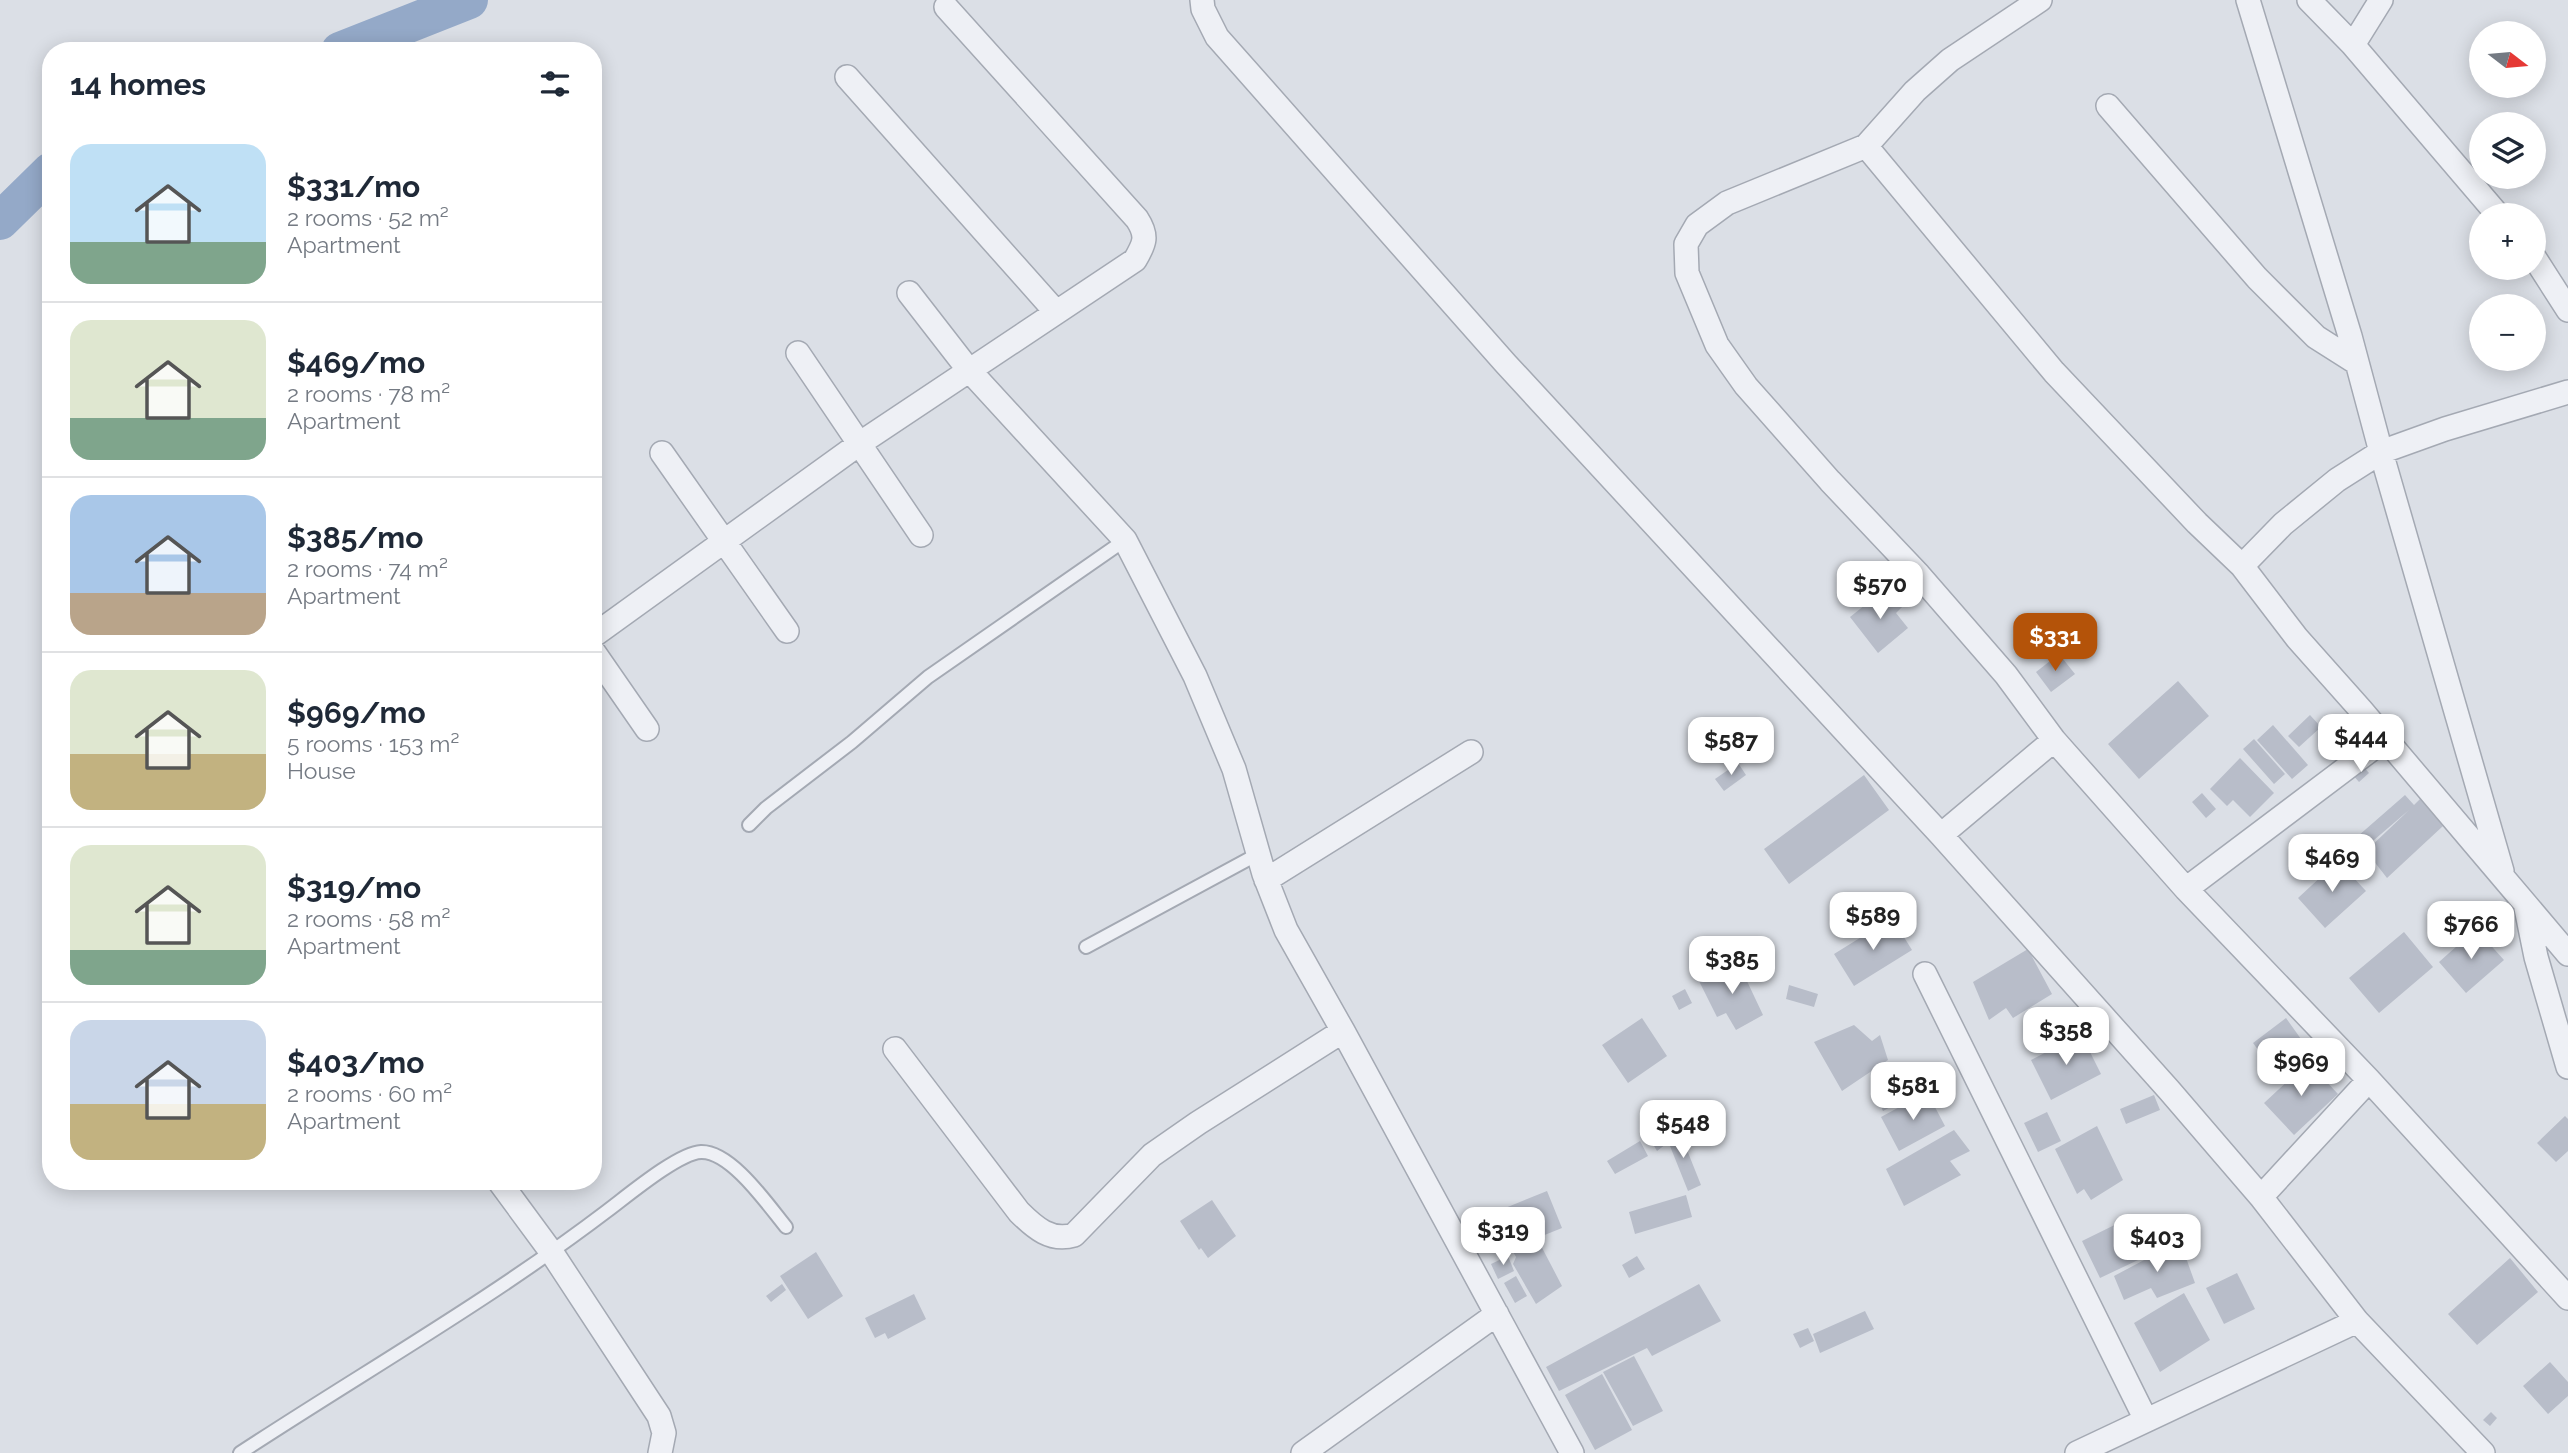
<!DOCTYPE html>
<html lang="en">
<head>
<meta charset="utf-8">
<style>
  :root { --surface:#fff; --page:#f6f6f7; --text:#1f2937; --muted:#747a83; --line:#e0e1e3; --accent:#b45309 }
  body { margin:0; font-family:Raleway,sans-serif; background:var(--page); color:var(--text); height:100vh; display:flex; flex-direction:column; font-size:26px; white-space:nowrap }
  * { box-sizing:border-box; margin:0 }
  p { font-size:23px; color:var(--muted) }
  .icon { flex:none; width:38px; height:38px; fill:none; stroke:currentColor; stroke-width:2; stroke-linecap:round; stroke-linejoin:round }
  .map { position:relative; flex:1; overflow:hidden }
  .side { position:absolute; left:42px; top:42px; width:560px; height:1148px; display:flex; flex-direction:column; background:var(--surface); border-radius:28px; box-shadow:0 4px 18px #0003 }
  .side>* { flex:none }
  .needle { width:46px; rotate:106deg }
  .fabs { position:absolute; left:2469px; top:21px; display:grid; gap:14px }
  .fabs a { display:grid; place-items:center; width:77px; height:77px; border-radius:50%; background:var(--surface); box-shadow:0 4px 18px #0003; font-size:35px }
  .price { position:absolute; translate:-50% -60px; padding:0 16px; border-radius:14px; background:#fff; color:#222; font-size:23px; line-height:46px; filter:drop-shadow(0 2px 4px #0008) }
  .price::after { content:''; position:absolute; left:50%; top:42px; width:21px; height:16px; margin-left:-10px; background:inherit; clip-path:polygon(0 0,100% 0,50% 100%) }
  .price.active { background:var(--accent); color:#fff }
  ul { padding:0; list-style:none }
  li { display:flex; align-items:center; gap:21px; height:175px; padding:0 28px }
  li+li { border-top:2px solid var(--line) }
  li span { display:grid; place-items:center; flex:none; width:196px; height:140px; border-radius:21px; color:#555 }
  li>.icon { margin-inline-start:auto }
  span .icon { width:84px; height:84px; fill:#fffc; stroke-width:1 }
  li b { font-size:30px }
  h2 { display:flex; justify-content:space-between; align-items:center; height:84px; padding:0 28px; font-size:30px }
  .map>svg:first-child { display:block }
</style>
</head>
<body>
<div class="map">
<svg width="2568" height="1453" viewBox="0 0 2568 1453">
  <rect width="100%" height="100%" fill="#dbdfe6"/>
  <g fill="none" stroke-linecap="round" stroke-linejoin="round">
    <path stroke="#94a9c8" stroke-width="38" d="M 340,51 L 469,0
      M 0,221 L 51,171"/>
  </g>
  <path fill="#b8bdc9" d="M 1885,589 L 1903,606 L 1896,613 L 1908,628 L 1878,653 L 1850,617 Z
    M 2059,654 L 2075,674 L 2051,692 L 2036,672 Z
    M 2178,681 L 2209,716 L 2139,779 L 2108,744 Z
    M 2310,715 L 2321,727 L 2299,747 L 2288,736 Z
    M 2273,725 L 2308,765 L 2292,779 L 2257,740 Z
    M 2254,739 L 2285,774 L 2274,784 L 2243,749 Z
    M 2240,758 L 2274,793 L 2250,817 L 2233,800 L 2227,806 L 2210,789 Z
    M 1738,763 L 1746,775 L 1724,791 L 1715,779 Z
    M 2362,765 L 2369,773 L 2359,782 L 2352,774 Z
    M 1864,775 L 1889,810 L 1789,884 L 1764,849 Z
    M 2202,793 L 2216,809 L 2206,818 L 2192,802 Z
    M 2405,795 L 2414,805 L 2420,799 L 2443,826 L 2387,878 L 2366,851 L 2409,810 L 2367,846 L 2358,836 Z
    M 2338,861 L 2366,891 L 2325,928 L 2298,898 Z
    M 2509,902 L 2516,913 L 2504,920 L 2497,910 Z
    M 1892,918 L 1912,950 L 1854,986 L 1834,954 Z
    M 2476,929 L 2504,960 L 2466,993 L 2439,962 Z
    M 2404,932 L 2433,967 L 2379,1013 L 2349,978 Z
    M 2028,949 L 2052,994 L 2013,1018 L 2006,1008 L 1989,1020 L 1973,982 Z
    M 1738,962 L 1763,1015 L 1736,1030 L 1726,1013 L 1717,1017 L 1699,981 Z
    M 1789,985 L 1818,994 L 1814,1007 L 1786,999 Z
    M 1685,989 L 1692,1003 L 1679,1010 L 1672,996 Z
    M 1642,1018 L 1667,1056 L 1628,1083 L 1602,1045 Z
    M 2286,1018 L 2311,1053 L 2278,1077 L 2253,1043 Z
    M 1854,1025 L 1872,1041 L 1880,1035 L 1888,1060 L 1842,1091 L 1814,1042 Z
    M 2081,1034 L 2101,1074 L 2051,1100 L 2031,1060 Z
    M 2323,1050 L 2342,1072 L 2330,1082 L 2312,1060 Z
    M 2308,1062 L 2338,1094 L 2294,1135 L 2264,1103 Z
    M 1950,1081 L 1955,1090 L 1935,1101 L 1930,1091 Z
    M 1893,1088 L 1900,1102 L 1883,1111 L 1876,1096 Z
    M 1927,1092 L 1945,1126 L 1899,1151 L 1881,1117 Z
    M 2154,1095 L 2160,1110 L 2126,1124 L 2120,1109 Z
    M 2047,1112 L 2061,1141 L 2038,1152 L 2024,1123 Z
    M 2565,1116 L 2568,1119 L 2568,1151 L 2556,1162 L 2537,1143 Z
    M 2097,1126 L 2123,1180 L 2091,1200 L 2084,1189 L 2077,1194 L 2055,1149 Z
    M 1679,1130 L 1701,1185 L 1688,1191 L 1666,1136 Z
    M 1954,1130 L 1970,1151 L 1950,1161 L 1961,1175 L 1904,1206 L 1886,1169 Z
    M 1660,1133 L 1666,1144 L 1657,1151 L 1650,1139 Z
    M 1640,1141 L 1648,1156 L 1615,1174 L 1607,1161 Z
    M 1547,1191 L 1562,1228 L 1502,1252 L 1488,1215 Z
    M 1686,1195 L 1692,1217 L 1635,1234 L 1629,1212 Z
    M 1212,1200 L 1236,1236 L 1208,1258 L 1201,1248 L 1199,1250 L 1180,1221 Z
    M 2137,1214 L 2155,1252 L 2100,1278 L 2082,1241 Z
    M 1538,1240 L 1562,1286 L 1536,1304 L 1513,1264 L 1516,1257 L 1512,1250 Z
    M 2180,1241 L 2195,1283 L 2157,1298 L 2151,1288 L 2124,1300 L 2114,1276 Z
    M 816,1252 L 843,1296 L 808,1319 L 780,1276 Z
    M 1508,1256 L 1514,1271 L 1498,1279 L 1491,1264 Z
    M 1637,1256 L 1645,1269 L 1629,1278 L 1622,1265 Z
    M 2510,1258 L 2538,1292 L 2477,1345 L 2448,1314 Z
    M 2237,1273 L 2255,1309 L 2224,1324 L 2206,1288 Z
    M 1516,1276 L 1527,1296 L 1515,1303 L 1504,1283 Z
    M 782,1284 L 786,1290 L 771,1302 L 766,1296 Z
    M 1699,1284 L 1721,1321 L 1652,1356 L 1647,1348 L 1559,1391 L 1546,1367 Z
    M 2184,1293 L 2210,1340 L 2160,1372 L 2134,1323 Z
    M 914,1294 L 926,1319 L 888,1339 L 885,1333 L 875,1338 L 865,1318 Z
    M 1865,1311 L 1874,1329 L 1820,1353 L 1813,1334 Z
    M 1808,1328 L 1814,1341 L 1800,1348 L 1793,1334 Z
    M 1634,1356 L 1663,1411 L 1633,1426 L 1603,1372 Z
    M 2550,1362 L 2568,1382 L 2568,1396 L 2548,1414 L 2523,1386 Z
    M 1602,1374 L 1632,1430 L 1595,1450 L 1565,1395 Z
    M 2491,1412 L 2497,1418 L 2490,1426 L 2483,1420 Z"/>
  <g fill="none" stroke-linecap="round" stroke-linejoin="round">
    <g stroke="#a4a9b3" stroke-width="16">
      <path id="lane" d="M 749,825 L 766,808 L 852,742 L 928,677 L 1125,540
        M 1086,947 L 1258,854
        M 240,1453 C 362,1373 490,1300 607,1211 C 626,1197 678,1153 701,1152 C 731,1151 768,1205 786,1227"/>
    </g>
    <g stroke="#a4a9b3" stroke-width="26">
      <path id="street" d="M 1202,0 L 1203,9 L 1217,37 L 1506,364 L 1941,835 L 2169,1090 L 2261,1197 L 2357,1321 L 2483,1453
        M 2248,0 L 2350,336 L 2381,452 L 2502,871
        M 2309,0 L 2353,45 L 2498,215
        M 2353,45 L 2381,0
        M 847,77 L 1056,312
        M 2108,106 L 2257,278 L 2316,337 L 2357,363
        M 1866,146 L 2054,372 L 2197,523 L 2242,566 L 2297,638 L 2362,711 L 2568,954
        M 2534,257 L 2568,310
        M 909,293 L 968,369 L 1125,540 L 1195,676 L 1234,769 L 1264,874 L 1286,930 L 1343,1031 L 1572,1453
        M 798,353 L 921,535
        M 662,453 L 787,631
        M 2242,566 L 2283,524 L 2337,480 L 2381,452 L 2445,429 L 2568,392
        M 593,636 L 859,444 L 1135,260 C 1145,243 1148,236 1137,219 L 946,7
        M 593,651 L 647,729
        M 2054,740 L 2186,889 L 2369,1080 L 2568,1298
        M 1941,835 L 2054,740 L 2006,675 L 1919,575 L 1830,481 L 1746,386 L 1717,345 L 1687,273 L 1686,244 L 1697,225 L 1727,203 L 1866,146 L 1915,91 L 1950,60 L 2040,0
        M 1266,880 L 1471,752
        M 2186,889 L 2385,739
        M 2526,908 L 2536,957 L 2568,1067
        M 1925,974 L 2146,1420
        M 895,1049 L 1019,1212 C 1035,1228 1051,1242 1074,1235 L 1152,1155 L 1198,1123 L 1343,1031
        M 499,1181 L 552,1253 L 659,1416 L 664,1433 L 660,1453
        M 2261,1197 L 2369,1080
        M 1303,1453 L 1497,1314
        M 2077,1453 L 2357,1321"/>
    </g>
    <use href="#lane" stroke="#eef0f5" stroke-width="12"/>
    <use href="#street" stroke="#eef0f5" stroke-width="23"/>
  </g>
</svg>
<div class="fabs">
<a><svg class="needle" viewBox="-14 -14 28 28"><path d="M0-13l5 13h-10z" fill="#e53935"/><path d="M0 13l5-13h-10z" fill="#747a83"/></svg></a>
<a><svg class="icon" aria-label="layers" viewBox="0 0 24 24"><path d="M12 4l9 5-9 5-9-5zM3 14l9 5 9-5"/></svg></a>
<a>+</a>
<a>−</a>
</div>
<b class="price" style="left:1880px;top:621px">$570</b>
<b class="price active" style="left:2055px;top:673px">$331</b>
<b class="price" style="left:2361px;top:774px">$444</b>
<b class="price" style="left:1731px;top:777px">$587</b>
<b class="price" style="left:2332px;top:894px">$469</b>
<b class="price" style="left:1873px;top:952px">$589</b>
<b class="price" style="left:2471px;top:961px">$766</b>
<b class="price" style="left:1732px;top:996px">$385</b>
<b class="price" style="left:2066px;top:1067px">$358</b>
<b class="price" style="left:2301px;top:1098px">$969</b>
<b class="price" style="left:1913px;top:1122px">$581</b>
<b class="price" style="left:1683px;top:1160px">$548</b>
<b class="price" style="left:1503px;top:1267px">$319</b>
<b class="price" style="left:2157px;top:1274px">$403</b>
<section class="side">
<h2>14 homes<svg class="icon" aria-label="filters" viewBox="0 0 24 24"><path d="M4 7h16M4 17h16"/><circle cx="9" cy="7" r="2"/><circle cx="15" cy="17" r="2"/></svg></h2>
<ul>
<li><span style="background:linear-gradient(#bfe0f5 70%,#7fa58c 0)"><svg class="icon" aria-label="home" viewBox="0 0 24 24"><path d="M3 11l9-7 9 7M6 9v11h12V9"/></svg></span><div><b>$331/mo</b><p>2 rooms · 52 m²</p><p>Apartment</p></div></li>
<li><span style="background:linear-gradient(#dfe7d0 70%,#7fa58c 0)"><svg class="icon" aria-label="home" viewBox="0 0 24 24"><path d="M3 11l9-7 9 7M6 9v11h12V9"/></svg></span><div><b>$469/mo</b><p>2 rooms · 78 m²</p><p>Apartment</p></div></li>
<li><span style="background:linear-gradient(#a9c7e8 70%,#b9a48a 0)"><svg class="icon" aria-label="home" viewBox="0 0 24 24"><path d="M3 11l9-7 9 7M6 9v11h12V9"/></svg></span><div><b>$385/mo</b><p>2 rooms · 74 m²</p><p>Apartment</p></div></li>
<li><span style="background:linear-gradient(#dfe7d0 60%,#c2b280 0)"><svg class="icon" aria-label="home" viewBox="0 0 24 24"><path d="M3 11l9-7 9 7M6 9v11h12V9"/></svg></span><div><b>$969/mo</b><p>5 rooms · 153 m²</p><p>House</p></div></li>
<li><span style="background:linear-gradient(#dfe7d0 75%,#7fa58c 0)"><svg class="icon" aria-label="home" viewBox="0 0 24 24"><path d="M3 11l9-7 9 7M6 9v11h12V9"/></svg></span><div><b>$319/mo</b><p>2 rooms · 58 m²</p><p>Apartment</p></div></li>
<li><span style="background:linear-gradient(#c9d6e8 60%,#c2b280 0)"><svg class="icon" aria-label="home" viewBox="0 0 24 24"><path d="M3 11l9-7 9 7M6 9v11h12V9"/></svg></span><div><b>$403/mo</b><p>2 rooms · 60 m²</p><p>Apartment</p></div></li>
</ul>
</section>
</div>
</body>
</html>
